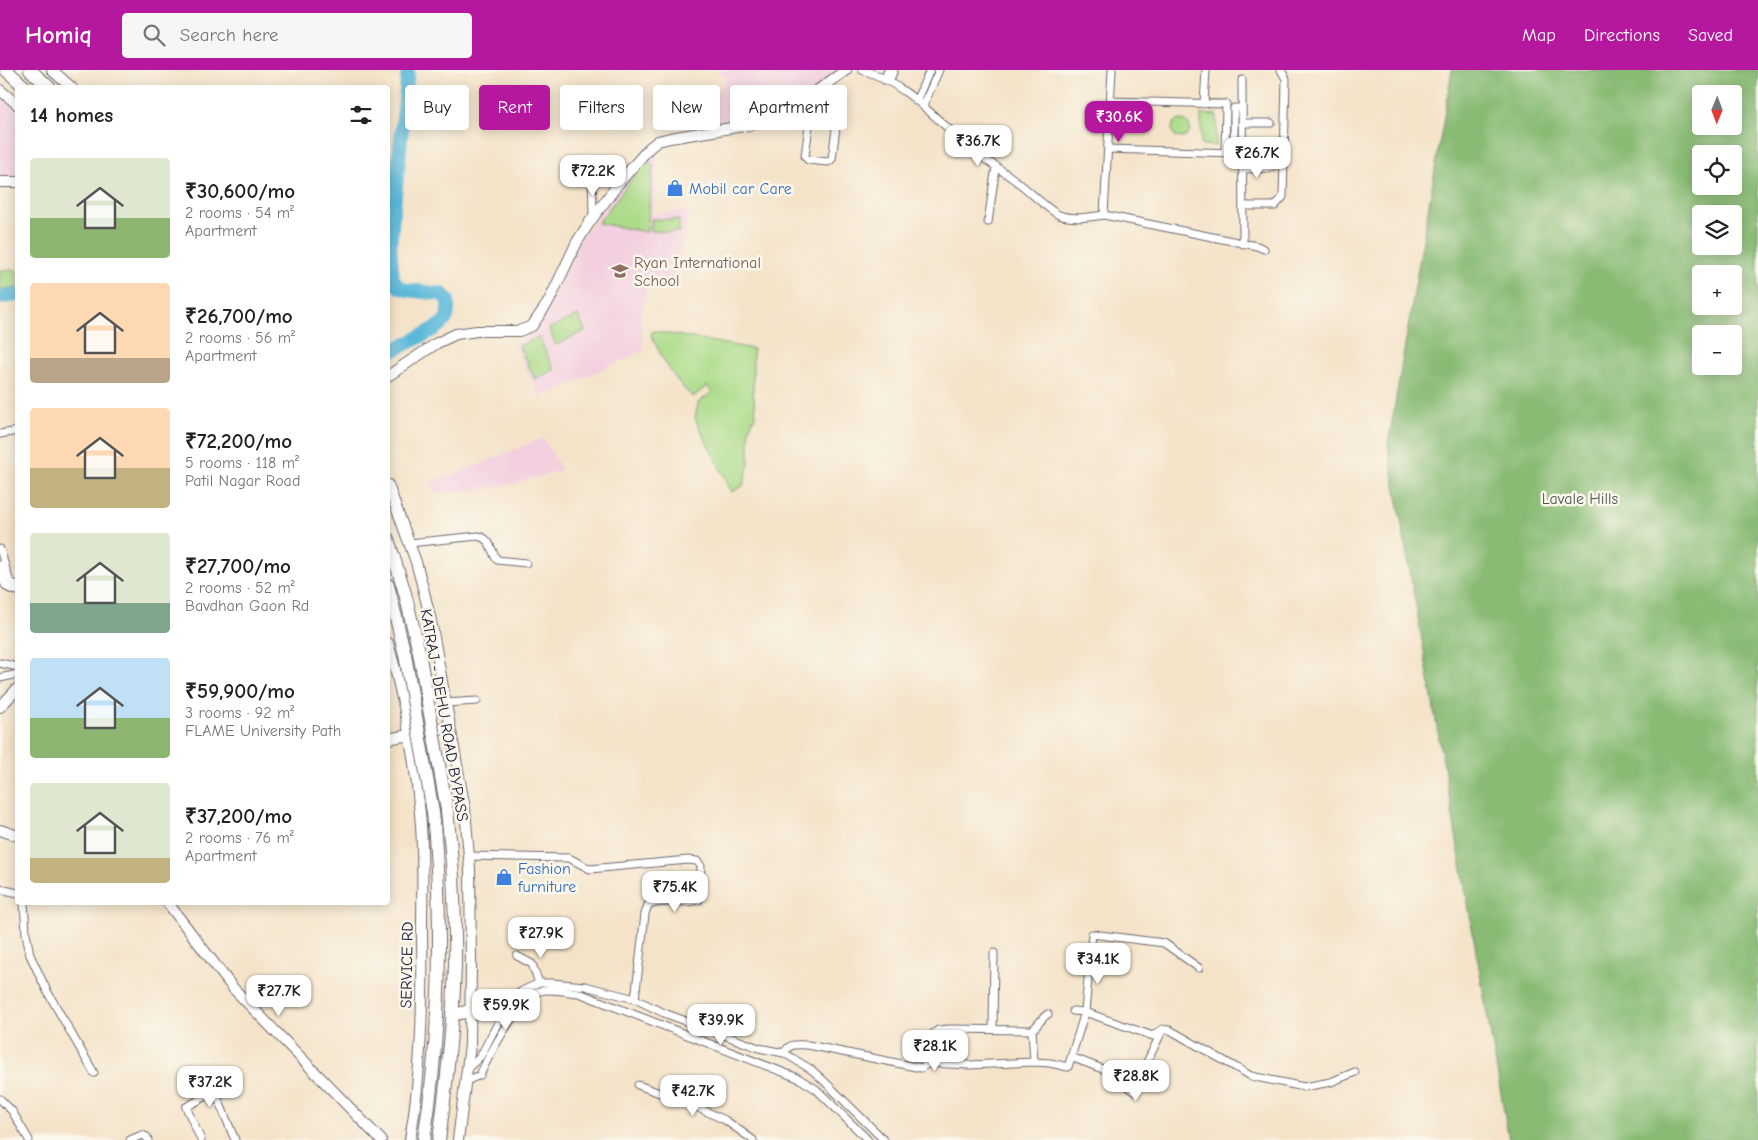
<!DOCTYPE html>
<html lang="en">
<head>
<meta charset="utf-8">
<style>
  :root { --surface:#fff; --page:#f6f6f6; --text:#222; --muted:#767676; --accent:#b5179e }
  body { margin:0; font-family:"Comic Neue",sans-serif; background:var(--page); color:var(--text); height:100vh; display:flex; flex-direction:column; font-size:19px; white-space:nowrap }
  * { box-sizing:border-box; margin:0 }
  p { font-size:16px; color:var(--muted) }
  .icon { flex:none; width:28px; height:28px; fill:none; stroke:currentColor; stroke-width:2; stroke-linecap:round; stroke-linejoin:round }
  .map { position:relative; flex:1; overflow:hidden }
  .side { position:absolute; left:15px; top:15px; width:375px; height:820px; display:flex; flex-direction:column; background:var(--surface); border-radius:5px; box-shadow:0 2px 12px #0003 }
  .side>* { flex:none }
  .hud { position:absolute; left:405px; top:15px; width:475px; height:45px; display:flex; gap:10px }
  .needle { width:32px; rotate:181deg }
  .tools { position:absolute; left:1692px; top:15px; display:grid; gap:10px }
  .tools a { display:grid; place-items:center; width:50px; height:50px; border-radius:5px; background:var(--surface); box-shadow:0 2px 12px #0003; font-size:25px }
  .price { position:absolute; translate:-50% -42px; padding:0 11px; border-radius:10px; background:#fff; color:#222; font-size:16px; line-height:32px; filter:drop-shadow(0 1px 2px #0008) }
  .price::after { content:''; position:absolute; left:50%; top:30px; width:15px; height:11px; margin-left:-8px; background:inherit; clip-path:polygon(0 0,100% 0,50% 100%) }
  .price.on { background:var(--accent); color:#fff }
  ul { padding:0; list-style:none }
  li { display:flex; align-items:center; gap:15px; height:125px; padding:0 15px }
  li span { display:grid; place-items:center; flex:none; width:140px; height:100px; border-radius:5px; color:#555 }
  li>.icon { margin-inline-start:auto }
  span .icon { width:60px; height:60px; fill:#fffc; stroke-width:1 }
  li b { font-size:21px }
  h2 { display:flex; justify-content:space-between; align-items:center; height:60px; padding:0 15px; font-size:21px }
  .tag { padding:0 18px; border-radius:5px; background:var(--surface); box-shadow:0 2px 12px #0003; font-size:18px; line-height:45px }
  .tag.on { background:var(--accent); color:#fff }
  header { display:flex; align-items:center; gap:30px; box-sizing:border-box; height:70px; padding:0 25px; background:var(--accent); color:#fff }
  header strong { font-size:24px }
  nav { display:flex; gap:28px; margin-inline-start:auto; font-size:18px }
  .search { width:350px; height:45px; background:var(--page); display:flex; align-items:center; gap:12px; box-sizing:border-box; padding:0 18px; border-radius:5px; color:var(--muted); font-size:19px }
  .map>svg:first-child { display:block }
</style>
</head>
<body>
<header>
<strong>Homiq</strong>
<div class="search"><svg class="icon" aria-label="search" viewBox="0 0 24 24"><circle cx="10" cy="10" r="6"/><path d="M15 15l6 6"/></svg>Search here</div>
<nav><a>Map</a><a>Directions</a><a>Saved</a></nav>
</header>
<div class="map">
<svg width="1758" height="1070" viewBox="0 0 1758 1070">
  <rect width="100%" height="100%" fill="#fbf7ec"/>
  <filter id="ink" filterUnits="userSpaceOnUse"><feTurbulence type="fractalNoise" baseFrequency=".02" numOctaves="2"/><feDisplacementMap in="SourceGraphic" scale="10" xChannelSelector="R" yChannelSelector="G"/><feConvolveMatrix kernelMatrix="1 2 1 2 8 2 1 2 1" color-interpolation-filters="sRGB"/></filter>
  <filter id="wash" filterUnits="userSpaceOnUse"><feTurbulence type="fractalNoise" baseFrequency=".0096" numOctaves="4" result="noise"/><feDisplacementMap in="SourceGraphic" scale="20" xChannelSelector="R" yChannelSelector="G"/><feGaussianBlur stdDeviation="1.12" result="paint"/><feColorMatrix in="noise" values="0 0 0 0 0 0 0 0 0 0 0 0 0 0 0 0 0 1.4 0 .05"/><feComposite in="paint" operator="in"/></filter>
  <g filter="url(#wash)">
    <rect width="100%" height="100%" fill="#f4e3c9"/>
    <path fill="#f3cfdf" d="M 716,0 L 839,0 L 796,33 L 765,49 L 698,60 L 697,58 L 707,39 L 726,8 Z
      M 0,26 L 17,41 L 17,108 L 0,107 Z
      M 657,77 L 653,145 L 689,140 L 671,220 L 648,216 L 640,249 L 644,280 L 540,328 L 514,274 L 534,262 L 540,255 L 580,170 L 650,79 Z
      M 543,368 L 562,400 L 509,415 L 473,420 L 436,423 L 429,412 L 456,404 Z"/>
    <path fill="#acdb89" stroke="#677e62" d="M 1201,44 L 1217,45 L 1216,76 L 1201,75 Z
      M1172 59a9 9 0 1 1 18 0a9 9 0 1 1-18 0Z
      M 645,92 L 653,95 L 647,162 L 598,153 Z
      M 651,149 L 679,150 L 679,162 L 651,161 Z
      M 0,200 L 17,200 L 17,218 L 0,219 Z
      M 578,245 L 585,261 L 556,275 L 549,259 Z
      M 653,261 L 753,279 L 753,321 L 756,344 L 749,359 L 749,394 L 743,416 L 732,422 L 695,349 L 698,333 L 712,322 L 707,316 L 693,327 C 673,310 663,289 651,265 Z
      M 539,267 L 554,300 L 535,309 L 519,276 Z"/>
    <path fill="#89bb75" stroke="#566e58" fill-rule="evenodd" d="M 1452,0 L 1758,0 L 1758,1070 L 1509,1070 L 1388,375 ZM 1701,24 L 1734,24 L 1734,56 L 1701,56 ZM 1701,84 L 1734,84 L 1734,116 L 1701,116 ZM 1701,144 L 1734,144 L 1734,176 L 1701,176 ZM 1701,204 L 1734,204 L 1734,236 L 1701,236 ZM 1701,264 L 1734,264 L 1734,296 L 1701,296 Z"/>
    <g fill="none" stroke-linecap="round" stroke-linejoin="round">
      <path stroke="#5bb8d9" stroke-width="14" d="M 0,227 L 18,225
        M 388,283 C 400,276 439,260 446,249 C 449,244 448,236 448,230 L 442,224 L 407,220 L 399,217 L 393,210 L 390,175 L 408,0"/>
    </g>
  </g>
  <g filter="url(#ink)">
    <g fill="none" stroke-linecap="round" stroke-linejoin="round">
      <g stroke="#6c666d" stroke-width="9">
        <path id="street" d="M 862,0 C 903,11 938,51 970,78 C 986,91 1004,101 1020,114 C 1028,120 1050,141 1059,145 C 1072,150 1091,147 1104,145 L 1257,176 L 1264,179
          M 884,10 L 888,0
          M 1242,10 L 1243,174
          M 889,12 L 894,0
          M 916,31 L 930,0
          M 1110,31 L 1226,34 L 1225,83
          M 1204,34 L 1206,0
          M 796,35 L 808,56
          M 923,36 L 939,0
          M 815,45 L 836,49 L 837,50 L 832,89 L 828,92 L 808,90 L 805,86 L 810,48 Z
          M 1242,53 L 1271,53
          M 1108,79 L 1234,83 L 1234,38 L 1242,38
          M 592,92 L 593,148
          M 1243,99 L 1271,98
          M 1243,136 L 1275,136 L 1283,127 L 1286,9 L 1281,0
          M 1104,145 L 1112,0
          M 988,152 L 996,96
          M 0,364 L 18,361
          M 409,473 L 478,466 C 492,469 490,480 497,490 L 526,493
          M 0,479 L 10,512 L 18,515
          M 0,495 C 4,509 1,520 18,521
          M 0,593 L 18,597
          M 0,608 L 18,604
          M 446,633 L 477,631
          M 469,786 L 569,788 L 590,799 L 688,790 L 697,791 L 701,796 L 699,830 C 682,834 664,829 648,835 L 645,844 L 635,929
          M 0,819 L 18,823
          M 24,832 L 26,863 L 30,885 L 47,921 L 94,1003
          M 517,886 L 532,894 L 539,913
          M 1073,941 L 1085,942 L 1153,966 C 1159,960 1162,959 1170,960 L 1251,1006 L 1304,1017 L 1331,1012 L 1355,1002
          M 993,959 L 994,883
          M 784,983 C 791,972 796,975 808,975 L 921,998 L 929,993 L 934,963 L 938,960 L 950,959 L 1032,960 C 1039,955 1041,948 1048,944
          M 1071,987 L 1113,1003 L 1133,1021 L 1163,959
          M 1034,992 L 1050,993 L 1068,997 L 1085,942 L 1092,864 L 1164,873 L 1199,898
          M 929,993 L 969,995 L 1034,992 L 1032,960
          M 468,998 L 480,987 L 509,932 L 522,921 L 539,913 L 552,913 L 585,916 L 635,929 L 664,943 L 759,978 L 784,983 L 812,1000 L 824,1011 L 884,1070
          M 480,1005 C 489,985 520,927 540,921 C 551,918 567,922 579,923 L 798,1008 L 816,1019 L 868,1070
          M 466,1011 L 480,1005
          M 638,1015 L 692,1035 L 725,1050 L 753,1070
          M 0,1029 L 12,1041 L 29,1070
          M 130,1070 L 142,1065 L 147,1067 L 148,1070
          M 201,1070 L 186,1037 L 212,1023 L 216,1024 L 235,1070"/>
      </g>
      <g stroke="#6c666d" stroke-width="12">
        <path id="secondary" d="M 52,0 L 72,18
          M 0,20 L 18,35
          M 0,112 L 18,112
          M 388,306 L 437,273 L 456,264 L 477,261 L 519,261 L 532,256 L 549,231 L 577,172 L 589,153 L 618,114 L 649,78 L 658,71 L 670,68 L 749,55 L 772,50 L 787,42 L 846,0
          M 388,415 L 416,492 L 423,518 L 431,551 L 465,739 L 470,799 L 471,895 L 470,975 L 458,1070
          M 388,573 C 404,628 415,687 420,744 C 424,782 422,820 422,858 C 423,928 422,1001 410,1070
          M 0,637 L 18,618
          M 388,669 L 450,657
          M 0,760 L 18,766
          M 167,832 L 233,918 L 381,1070"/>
      </g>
      <g stroke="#6c666d" stroke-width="14">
        <path id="highway" d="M 6,0 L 26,18
          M 30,0 L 50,18
          M 388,469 L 405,523 L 419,582
          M 388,515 L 405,585
          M 452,945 L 470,941
          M 424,1070 C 441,961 443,851 433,742
          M 439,1070 C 447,1012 453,954 455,896 C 456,845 453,792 447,740"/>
      </g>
      <use href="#street" stroke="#fff" stroke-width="7"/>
      <use href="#secondary" stroke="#fff" stroke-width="10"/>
      <use href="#highway" stroke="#fff" stroke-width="12"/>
      <g stroke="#6c666d" stroke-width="14" stroke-linecap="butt">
        <path id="highway-bridge" d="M 419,582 L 447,740
          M 405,585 L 433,742"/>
      </g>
      <use href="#highway-bridge" stroke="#fff" stroke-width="12"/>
    </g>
  </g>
  <defs>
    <g id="shop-bare" transform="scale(1.35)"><path d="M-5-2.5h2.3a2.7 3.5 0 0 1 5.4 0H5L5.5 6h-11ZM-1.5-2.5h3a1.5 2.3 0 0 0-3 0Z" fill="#3f7fe0" stroke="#fbf7ec" stroke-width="2.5" paint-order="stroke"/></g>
    <g id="school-bare" transform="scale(1.35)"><path d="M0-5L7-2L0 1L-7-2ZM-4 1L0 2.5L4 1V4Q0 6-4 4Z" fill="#8d6e63" stroke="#fbf7ec" stroke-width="2.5" paint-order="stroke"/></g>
  </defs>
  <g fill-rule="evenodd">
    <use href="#shop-bare" x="675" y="118"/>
    <use href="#school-bare" x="620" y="201"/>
    <use href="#shop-bare" x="504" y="807"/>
  </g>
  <g text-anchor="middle" stroke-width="5" stroke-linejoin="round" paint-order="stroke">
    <g font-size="16" fill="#366cbe" stroke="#fbf7ec" text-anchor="start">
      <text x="689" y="124">Mobil car Care</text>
      <text x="518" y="804">Fashion<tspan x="518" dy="18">furniture</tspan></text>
    </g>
    <g font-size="16" fill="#785e54" stroke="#fbf7ec" text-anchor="start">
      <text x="634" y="198">Ryan International<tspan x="634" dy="18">School</tspan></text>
    </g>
    <g font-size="16" fill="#4b5a52" stroke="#fbf7ec">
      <text x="1580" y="434">Lavale Hills</text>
    </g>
    <g font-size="16" fill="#22223b" stroke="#fbf7ec">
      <text transform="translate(445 645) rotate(80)" y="6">KATRAJ - DEHU ROAD BYPASS</text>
      <text transform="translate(406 895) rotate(-89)" y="6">SERVICE RD</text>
    </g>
  </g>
</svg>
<div class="tools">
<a><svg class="needle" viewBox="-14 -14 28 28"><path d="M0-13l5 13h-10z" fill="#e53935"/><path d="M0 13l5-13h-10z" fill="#767676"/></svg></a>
<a><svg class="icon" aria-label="locate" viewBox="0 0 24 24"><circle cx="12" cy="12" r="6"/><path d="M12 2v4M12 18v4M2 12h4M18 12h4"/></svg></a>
<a><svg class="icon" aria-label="layers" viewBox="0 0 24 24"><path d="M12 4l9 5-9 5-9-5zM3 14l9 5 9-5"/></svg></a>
<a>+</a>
<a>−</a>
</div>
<b class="price on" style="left:1119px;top:73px">₹30.6K</b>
<b class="price" style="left:978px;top:97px">₹36.7K</b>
<b class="price" style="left:1257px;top:109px">₹26.7K</b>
<b class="price" style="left:593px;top:127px">₹72.2K</b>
<b class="price" style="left:675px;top:843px">₹75.4K</b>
<b class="price" style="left:541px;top:889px">₹27.9K</b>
<b class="price" style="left:1098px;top:915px">₹34.1K</b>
<b class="price" style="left:279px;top:947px">₹27.7K</b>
<b class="price" style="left:506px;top:961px">₹59.9K</b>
<b class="price" style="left:721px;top:976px">₹39.9K</b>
<b class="price" style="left:935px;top:1002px">₹28.1K</b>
<b class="price" style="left:1136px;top:1032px">₹28.8K</b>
<b class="price" style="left:210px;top:1038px">₹37.2K</b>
<b class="price" style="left:693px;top:1047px">₹42.7K</b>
<div class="hud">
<a class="tag">Buy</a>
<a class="tag on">Rent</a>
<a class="tag">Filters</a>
<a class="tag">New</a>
<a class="tag">Apartment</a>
</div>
<section class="side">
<h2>14 homes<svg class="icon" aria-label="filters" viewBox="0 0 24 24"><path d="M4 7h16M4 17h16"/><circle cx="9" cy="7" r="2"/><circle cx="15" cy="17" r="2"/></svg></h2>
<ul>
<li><span style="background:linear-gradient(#dfe7d0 60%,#8fb573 0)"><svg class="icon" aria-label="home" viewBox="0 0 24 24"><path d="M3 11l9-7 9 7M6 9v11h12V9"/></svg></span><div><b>₹30,600/mo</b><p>2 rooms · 54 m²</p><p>Apartment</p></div></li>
<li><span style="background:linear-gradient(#ffd9b3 75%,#b9a48a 0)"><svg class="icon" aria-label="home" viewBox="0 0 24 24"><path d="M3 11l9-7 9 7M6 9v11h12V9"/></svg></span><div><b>₹26,700/mo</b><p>2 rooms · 56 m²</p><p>Apartment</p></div></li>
<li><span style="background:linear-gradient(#ffd9b3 60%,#c2b280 0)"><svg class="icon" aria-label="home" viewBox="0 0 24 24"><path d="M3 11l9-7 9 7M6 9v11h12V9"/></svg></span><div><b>₹72,200/mo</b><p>5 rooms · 118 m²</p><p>Patil Nagar Road</p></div></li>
<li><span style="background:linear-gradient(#dfe7d0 70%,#7fa58c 0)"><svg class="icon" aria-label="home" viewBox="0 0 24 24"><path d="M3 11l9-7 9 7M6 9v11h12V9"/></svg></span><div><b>₹27,700/mo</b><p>2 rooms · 52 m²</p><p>Bavdhan Gaon Rd</p></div></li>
<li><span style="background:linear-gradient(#bfe0f5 60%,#8fb573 0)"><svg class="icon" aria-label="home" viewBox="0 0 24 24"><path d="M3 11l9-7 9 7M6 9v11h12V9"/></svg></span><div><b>₹59,900/mo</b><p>3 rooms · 92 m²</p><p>FLAME University Path</p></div></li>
<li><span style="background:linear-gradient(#dfe7d0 75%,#c2b280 0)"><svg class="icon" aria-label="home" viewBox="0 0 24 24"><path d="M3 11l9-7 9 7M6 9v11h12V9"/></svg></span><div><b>₹37,200/mo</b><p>2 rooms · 76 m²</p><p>Apartment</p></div></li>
</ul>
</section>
</div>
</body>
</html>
